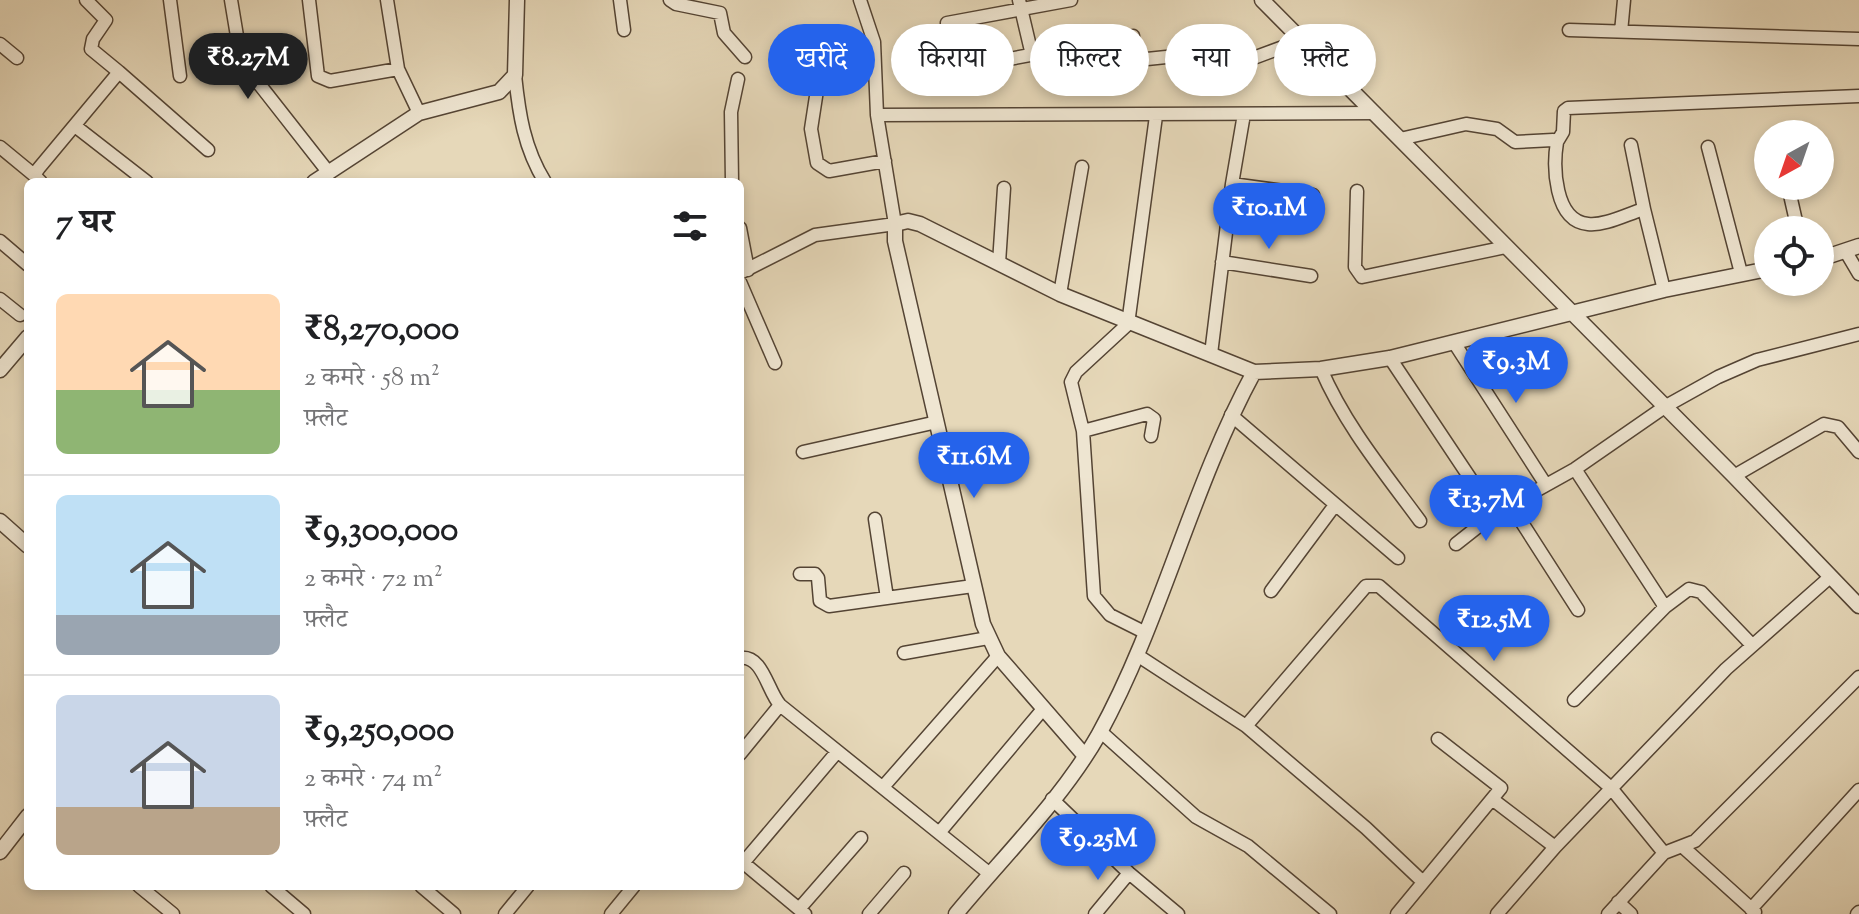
<!DOCTYPE html>
<html lang="hi">
<head>
<meta charset="utf-8">
<style>
  :root { --surface:#fff; --page:#f6f6f6; --text:#202124; --muted:#757577; --line:#e0e0e0; --accent:#2563eb }
  body { margin:0; font-family:"Sorts Mill Goudy","Noto Serif Devanagari",serif; background:var(--page); color:var(--text); height:100vh; display:flex; flex-direction:column; font-size:30px; white-space:nowrap }
  * { box-sizing:border-box; margin:0 }
  p { font-size:26px; color:var(--muted) }
  .icon { flex:none; width:44px; height:44px; fill:none; stroke:currentColor; stroke-width:2; stroke-linecap:round; stroke-linejoin:round }
  .map { position:relative; flex:1; overflow:hidden }
  .side { position:absolute; left:24px; top:178px; width:720px; height:712px; display:flex; flex-direction:column; background:var(--surface); border-radius:12px; box-shadow:0 4px 12px #0003 }
  .side>* { flex:none }
  .banner { position:absolute; left:768px; top:24px; width:760px; height:72px; display:flex; gap:16px }
  .needle { width:52px; rotate:220deg }
  .buttons { position:absolute; left:1754px; top:120px; display:grid; gap:16px }
  .buttons a { display:grid; place-items:center; width:80px; height:80px; border-radius:50%; background:var(--surface); box-shadow:0 4px 12px #0003; font-size:40px }
  .price { position:absolute; translate:-50% -68px; padding:0 18px; border-radius:28px; background:var(--accent); color:#fff; font-size:26px; line-height:52px; filter:drop-shadow(0 2px 4px #0008) }
  .price::after { content:''; position:absolute; left:50%; top:48px; width:24px; height:18px; margin-left:-12px; background:inherit; clip-path:polygon(0 0,100% 0,50% 100%) }
  .price.active { background:#222; color:#fff }
  ul { padding:0; list-style:none }
  li { display:flex; align-items:center; gap:24px; height:200px; padding:0 32px }
  li+li { border-top:2px solid var(--line) }
  li span { display:grid; place-items:center; flex:none; width:224px; height:160px; border-radius:12px; color:#555 }
  li>.icon { margin-inline-start:auto }
  span .icon { width:96px; height:96px; fill:#fffc; stroke-width:1 }
  li b { font-size:34px }
  h2 { display:flex; justify-content:space-between; align-items:center; height:96px; padding:0 32px; font-size:34px }
  .chip { padding:0 28px; border-radius:36px; background:var(--surface); box-shadow:0 4px 12px #0003; font-size:28px; line-height:72px }
  .chip.active { background:var(--accent); color:#fff }
  .map>svg:first-child { display:block }
</style>
</head>
<body>
<div class="map">
<svg width="1859" height="914" viewBox="0 0 1859 914">
  <rect width="100%" height="100%" fill="#e6d8b9"/>
  <filter id="stains"><feTurbulence type="fractalNoise" baseFrequency=".0025" numOctaves="4"/><feColorMatrix values="0 0 0 0 .2 0 0 0 0 .09 0 0 0 0 .02 0 0 0 .5 -.17"/></filter>
  <radialGradient id="worn" r=".72"><stop offset=".6" stop-color="#630" stop-opacity="0"/><stop offset="1" stop-color="#630" stop-opacity=".3"/></radialGradient>
  <g fill="none" stroke-linecap="round" stroke-linejoin="round">
    <g stroke="#544434" stroke-width="15">
      <path id="minor" d="M 170,0 L 180,76
        M 231,0 L 239,48 L 245,66 L 329,173
        M 309,0 L 318,76 L 330,81 L 398,69 L 419,113
        M 387,0 L 398,69
        M 620,0 L 624,30
        M 670,0 L 676,4 L 720,13 L 724,33 L 745,57
        M 1019,0 L 1032,55
        M 947,23 L 1071,0
        M 1569,30 L 1859,39
        M 1621,32 L 1624,0
        M 0,44 L 17,58
        M 1147,59 L 1214,52 L 1248,60 L 1302,40
        M 998,61 L 1133,36
        M 821,64 L 811,129 L 817,163 L 829,171 L 885,161
        M 119,72 L 208,150
        M 515,75 C 519,114 524,148 545,182
        M 877,115 L 1375,113
        M 75,126 L 147,182
        M 1400,139 L 1466,124 L 1497,129 L 1515,142 L 1553,140 L 1557,142 C 1553,166 1554,221 1588,224 C 1605,226 1627,214 1644,209 L 1664,290
        M 1557,142 L 1563,132 L 1564,111 L 1568,108 L 1859,96
        M 1631,145 L 1644,209
        M 0,147 L 34,175
        M 1708,147 L 1741,273
        M 41,182 L 34,175 L 39,168 L 119,72 L 91,49 L 93,39 L 106,20 L 86,0
        M 732,182 L 731,112 L 738,79
        M 1232,184 L 1313,195
        M 1788,186 L 1798,230
        M 1357,191 L 1355,267 L 1362,277 L 1506,247
        M 740,228 L 748,270
        M 0,241 L 28,265
        M 1846,252 L 1859,274
        M 1222,262 L 1311,276
        M 999,263 L 1004,188
        M 740,273 L 815,235 L 895,224 L 877,115 L 874,42 L 860,0
        M 740,282 L 775,363
        M 1060,294 L 1082,167
        M 0,299 L 20,315
        M 1455,344 L 1546,485
        M 1211,354 L 1232,184 L 1244,114
        M 1390,358 L 1494,514
        M 1321,369 C 1345,425 1384,472 1420,521
        M 1231,415 L 1398,558
        M 1083,431 L 1147,414 L 1154,419 L 1151,436
        M 803,452 L 937,422
        M 1575,469 L 1665,607
        M 1734,476 L 1824,424 L 1838,427 L 1859,452
        M 1510,504 L 1578,610
        M 875,519 L 887,598
        M 1456,544 L 1494,514 L 1575,469 L 1666,406 L 1718,377 L 1757,360 L 1859,334
        M 800,574 L 815,574 L 818,578 L 820,601 L 829,606 L 973,586
        M 1271,591 L 1335,505
        M 1146,633 L 1110,615 L 1094,596 L 1083,431 L 1071,382 L 1076,372 L 1128,324 L 1156,116
        M 904,653 L 988,638
        M 1137,655 L 1246,726 L 1366,828 L 1423,882
        M 740,658 C 763,655 767,690 780,705 L 990,874
        M 1574,700 L 1665,607 L 1689,589 L 1701,592 L 1752,645
        M 1246,726 L 1366,586 L 1379,586 L 1611,788 L 1664,853
        M 1100,731 L 1196,817 L 1248,846 L 1330,914
        M 740,754 L 780,705
        M 883,787 L 998,656
        M 1052,799 L 1129,873 L 1178,914
        M 1492,799 L 1555,847
        M 939,833 L 1043,709
        M 1683,847 L 1755,912
        M 740,860 L 805,914
        M 743,863 L 837,752
        M 139,886 L 173,914
        M 271,886 L 304,914
        M 421,886 L 454,914
        M 1618,902 L 1631,914
        M 799,909 L 861,838
        M 1751,909 L 1859,790
        M 505,914 L 528,886
        M 611,914 L 634,886
        M 869,914 L 904,873
        M 1095,914 L 1129,873
        M 1397,914 L 1501,788 L 1438,739
        M 1497,914 L 1555,847 L 1726,669 L 1830,577
        M 1608,914 L 1664,853 L 1695,841 L 1859,677
        M 1857,914 L 1859,912"/>
    </g>
    <g stroke="#544434" stroke-width="17">
      <path id="tertiary" d="M 1262,0 L 1734,476 L 1859,606
        M 314,182 L 419,113 L 499,92 L 515,75 L 517,0
        M 1820,259 L 1859,246
        M 0,370 L 28,337
        M 0,521 L 28,546
        M 1085,756 L 998,656 L 983,624 L 895,241 L 895,224 L 908,221 L 920,224 L 1060,294 L 1254,372 L 1321,369 L 1390,358 L 1664,290 L 1768,269
        M 0,852 L 28,816
        M 956,914 C 1003,857 1063,798 1099,734 C 1162,619 1191,488 1254,372"/>
    </g>
    <use href="#minor" stroke="#efe6d2" stroke-width="12"/>
    <use href="#tertiary" stroke="#efe6d2" stroke-width="14"/>
  </g>
  <rect width="100%" height="100%" filter="url(#stains)"/>
  <rect width="100%" height="100%" fill="url(#worn)"/>
</svg>
<div class="buttons">
<a><svg class="needle" viewBox="-14 -14 28 28"><path d="M0-13l5 13h-10z" fill="#e53935"/><path d="M0 13l5-13h-10z" fill="#757577"/></svg></a>
<a><svg class="icon" aria-label="locate" viewBox="0 0 24 24"><circle cx="12" cy="12" r="6"/><path d="M12 2v4M12 18v4M2 12h4M18 12h4"/></svg></a>
</div>
<b class="price active" style="left:248px;top:101px">₹8.27M</b>
<b class="price" style="left:1269px;top:251px">₹10.1M</b>
<b class="price" style="left:1516px;top:405px">₹9.3M</b>
<b class="price" style="left:974px;top:500px">₹11.6M</b>
<b class="price" style="left:1486px;top:543px">₹13.7M</b>
<b class="price" style="left:1494px;top:663px">₹12.5M</b>
<b class="price" style="left:1098px;top:882px">₹9.25M</b>
<div class="banner">
<a class="chip active">खरीदें</a>
<a class="chip">किराया</a>
<a class="chip">फ़िल्टर</a>
<a class="chip">नया</a>
<a class="chip">फ़्लैट</a>
</div>
<section class="side">
<h2>7 घर<svg class="icon" aria-label="filters" viewBox="0 0 24 24"><path d="M4 7h16M4 17h16"/><circle cx="9" cy="7" r="2"/><circle cx="15" cy="17" r="2"/></svg></h2>
<ul>
<li><span style="background:linear-gradient(#ffd9b3 60%,#8fb573 0)"><svg class="icon" aria-label="home" viewBox="0 0 24 24"><path d="M3 11l9-7 9 7M6 9v11h12V9"/></svg></span><div><b>₹8,270,000</b><p>2 कमरे · 58 m²</p><p>फ़्लैट</p></div></li>
<li><span style="background:linear-gradient(#bfe0f5 75%,#9aa5b1 0)"><svg class="icon" aria-label="home" viewBox="0 0 24 24"><path d="M3 11l9-7 9 7M6 9v11h12V9"/></svg></span><div><b>₹9,300,000</b><p>2 कमरे · 72 m²</p><p>फ़्लैट</p></div></li>
<li><span style="background:linear-gradient(#c9d6e8 70%,#b9a48a 0)"><svg class="icon" aria-label="home" viewBox="0 0 24 24"><path d="M3 11l9-7 9 7M6 9v11h12V9"/></svg></span><div><b>₹9,250,000</b><p>2 कमरे · 74 m²</p><p>फ़्लैट</p></div></li>
</ul>
</section>
</div>
</body>
</html>
